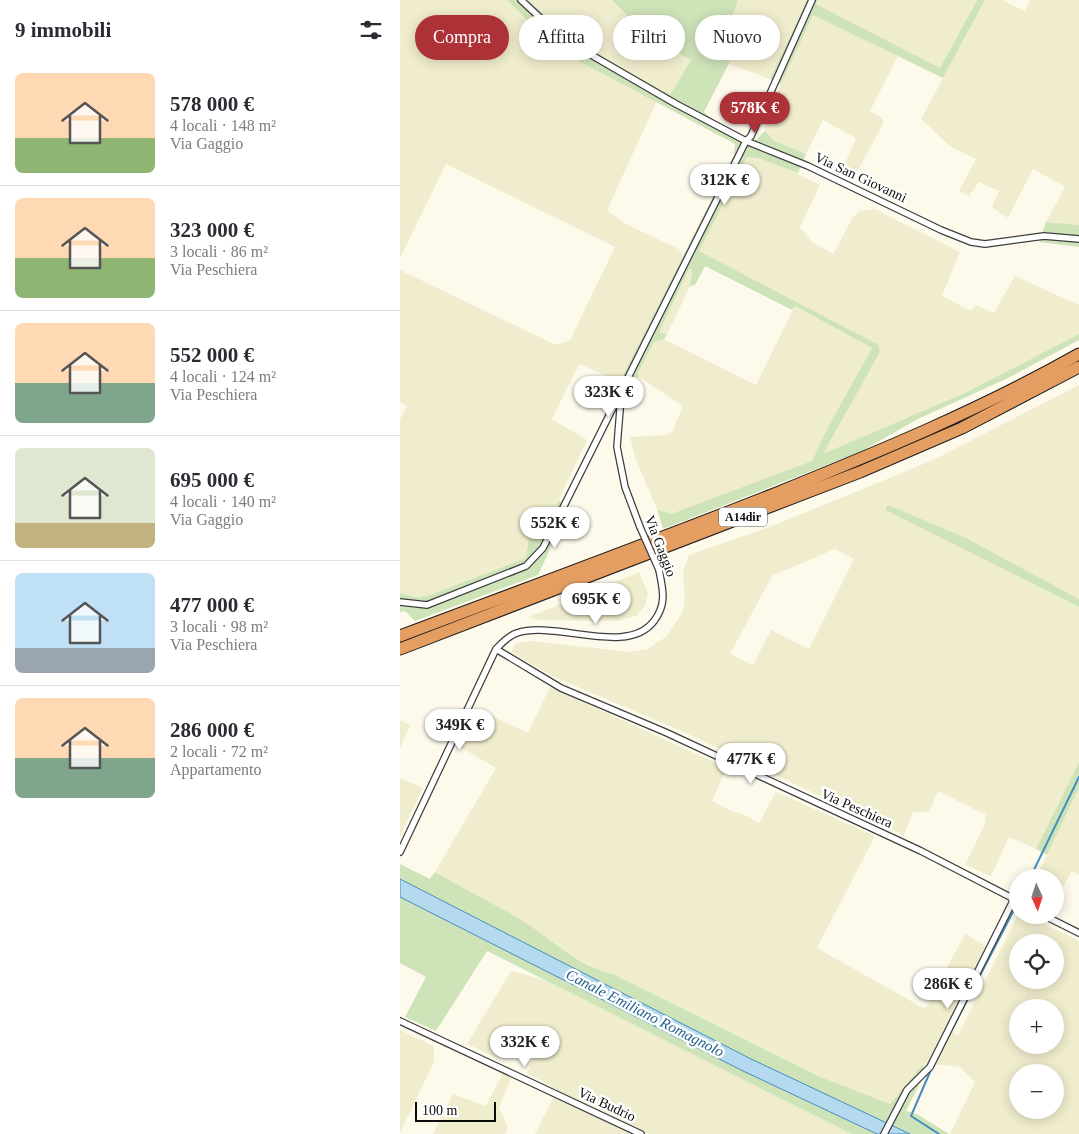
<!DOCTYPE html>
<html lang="it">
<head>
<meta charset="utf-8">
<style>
  :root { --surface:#fff; --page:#f2f2f3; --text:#2b2b33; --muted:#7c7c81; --line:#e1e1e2; --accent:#ac3238 }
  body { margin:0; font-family:"Times New Roman",serif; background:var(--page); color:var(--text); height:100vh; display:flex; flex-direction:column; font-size:19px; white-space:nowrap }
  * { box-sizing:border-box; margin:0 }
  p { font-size:16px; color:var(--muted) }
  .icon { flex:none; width:28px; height:28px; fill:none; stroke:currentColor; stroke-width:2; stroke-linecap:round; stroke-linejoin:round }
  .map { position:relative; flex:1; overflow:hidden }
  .details { display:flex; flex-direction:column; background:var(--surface); width:400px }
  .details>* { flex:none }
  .hud { position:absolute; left:15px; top:15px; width:475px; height:45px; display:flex; gap:10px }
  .needle { width:32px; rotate:177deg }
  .buttons { position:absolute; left:609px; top:869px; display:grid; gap:10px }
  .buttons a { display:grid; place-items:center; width:55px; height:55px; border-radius:50%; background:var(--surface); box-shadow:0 2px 12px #0003; font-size:25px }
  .scale { position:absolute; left:15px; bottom:12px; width:81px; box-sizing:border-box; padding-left:5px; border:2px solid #0b0b0b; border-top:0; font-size:14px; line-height:18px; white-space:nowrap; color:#0b0b0b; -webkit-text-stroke:4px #fff; paint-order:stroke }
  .price { position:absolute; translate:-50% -42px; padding:0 11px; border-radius:18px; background:#fff; color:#222; font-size:16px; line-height:32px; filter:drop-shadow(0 1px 2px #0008) }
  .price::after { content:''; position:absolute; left:50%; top:30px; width:15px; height:11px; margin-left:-8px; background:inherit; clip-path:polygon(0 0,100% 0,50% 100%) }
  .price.on { background:var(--accent); color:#fff }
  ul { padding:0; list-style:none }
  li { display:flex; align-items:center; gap:15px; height:125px; padding:0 15px }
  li+li { border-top:1px solid var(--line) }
  li span { display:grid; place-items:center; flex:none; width:140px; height:100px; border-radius:8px; color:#555 }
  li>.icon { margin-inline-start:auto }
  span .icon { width:60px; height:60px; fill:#fffc; stroke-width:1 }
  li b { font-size:21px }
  h2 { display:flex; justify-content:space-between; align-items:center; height:60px; padding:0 15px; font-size:21px }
  .chip { padding:0 18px; border-radius:22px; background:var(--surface); box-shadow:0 2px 12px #0003; font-size:18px; line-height:45px }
  .chip.on { background:var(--accent); color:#fff }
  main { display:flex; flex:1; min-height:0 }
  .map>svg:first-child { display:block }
</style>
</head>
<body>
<main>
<section class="details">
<h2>9 immobili<svg class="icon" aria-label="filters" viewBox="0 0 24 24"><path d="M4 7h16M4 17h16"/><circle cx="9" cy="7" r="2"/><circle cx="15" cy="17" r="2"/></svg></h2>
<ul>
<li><span style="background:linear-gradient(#ffd9b3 65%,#8fb573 0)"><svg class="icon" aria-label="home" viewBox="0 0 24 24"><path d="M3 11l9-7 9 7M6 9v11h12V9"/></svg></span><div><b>578 000 €</b><p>4 locali · 148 m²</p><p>Via Gaggio</p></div></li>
<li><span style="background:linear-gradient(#ffd9b3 60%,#8fb573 0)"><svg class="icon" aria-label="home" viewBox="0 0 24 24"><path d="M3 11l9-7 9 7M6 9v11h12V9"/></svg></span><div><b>323 000 €</b><p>3 locali · 86 m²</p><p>Via Peschiera</p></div></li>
<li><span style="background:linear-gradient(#ffd9b3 60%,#7fa58c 0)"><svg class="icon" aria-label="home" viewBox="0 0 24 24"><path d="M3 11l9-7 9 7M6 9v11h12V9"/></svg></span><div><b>552 000 €</b><p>4 locali · 124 m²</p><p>Via Peschiera</p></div></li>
<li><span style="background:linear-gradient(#dfe7d0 75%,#c2b280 0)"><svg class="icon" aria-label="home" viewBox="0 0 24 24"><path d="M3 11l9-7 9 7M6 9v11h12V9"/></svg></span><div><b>695 000 €</b><p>4 locali · 140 m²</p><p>Via Gaggio</p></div></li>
<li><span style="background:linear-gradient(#bfe0f5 75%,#9aa5b1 0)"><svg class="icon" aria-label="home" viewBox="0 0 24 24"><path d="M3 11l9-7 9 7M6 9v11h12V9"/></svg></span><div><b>477 000 €</b><p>3 locali · 98 m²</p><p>Via Peschiera</p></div></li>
<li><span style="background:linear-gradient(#ffd9b3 60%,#7fa58c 0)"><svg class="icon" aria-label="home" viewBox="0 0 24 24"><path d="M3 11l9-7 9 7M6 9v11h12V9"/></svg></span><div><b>286 000 €</b><p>2 locali · 72 m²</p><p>Appartamento</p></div></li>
</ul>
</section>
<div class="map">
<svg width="679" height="1134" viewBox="0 0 679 1134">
  <rect width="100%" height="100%" fill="#fdfaec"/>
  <path fill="#f0edce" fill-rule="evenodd" d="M 0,0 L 107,0 L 123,16 L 177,60 L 257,101 L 207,210 L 226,224 L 279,249 L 283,256 L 222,377 L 216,380 L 179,364 L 152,419 L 187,440 L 146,527 L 139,531 L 130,529 L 126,558 L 27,596 L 14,597 L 0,593 L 0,419 L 7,406 L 0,402 L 0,270 L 156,345 L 170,340 L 215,247 L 46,164 L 0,258 Z
    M 128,0 L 212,0 L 248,37 L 291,60 L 271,96 L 185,47 L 152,22 Z
    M 338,0 L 407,0 L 370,79 L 329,64 L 348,26 L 332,17 Z
    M 418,0 L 577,0 L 540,68 L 416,4 Z
    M 585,0 L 602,0 L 625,11 L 630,0 L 679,0 L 679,225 L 646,222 L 665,187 L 633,169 L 608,218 L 592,207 L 599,191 L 579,182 L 569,196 L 559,191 L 576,159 L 551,147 L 521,119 Z
    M 413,14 L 498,56 L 470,111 L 483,118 L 483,124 L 456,174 L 443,168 L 456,138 L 423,120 L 406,154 L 375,141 L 365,131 L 366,117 Z
    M 347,157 L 358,158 L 382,166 L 420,185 L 400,227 L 412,242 L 433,254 L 453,217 L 460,211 L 475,209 L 560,252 L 542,296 L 571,311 L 576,305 L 594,313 L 615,276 L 679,305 L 679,334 L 567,392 L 422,455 L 480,352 L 479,345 L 298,251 Z
    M 289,269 L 292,271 L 290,286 L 267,335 L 259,332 Z
    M 395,306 L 472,348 L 429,425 L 412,461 L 271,514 L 257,509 L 235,458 L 230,437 L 266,435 L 272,432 L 282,408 L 280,404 L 239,377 L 238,373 L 254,342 L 264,339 L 356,385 Z
    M 679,385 L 679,599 L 566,538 L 489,506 L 485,509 L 679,607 L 679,762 L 636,849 L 609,837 L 591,876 L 565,865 L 586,822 L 584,820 L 586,815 L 538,791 L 529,812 L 513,812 L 504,835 L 279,730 L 154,677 L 111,652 L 116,643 L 132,641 L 229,652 L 248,649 L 267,636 L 283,611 L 285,598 L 283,571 L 289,555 L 375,525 L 533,460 ZM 435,549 L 454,559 L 409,649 L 371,630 L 353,665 L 330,654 L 372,576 Z
    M 239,572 L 248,593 L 245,606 L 236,616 L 217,621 L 137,620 L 129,617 Z
    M 150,687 L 327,768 L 312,801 L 331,811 L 343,814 L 359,823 L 376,792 L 475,836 L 417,948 L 525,1009 L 565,934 L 586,946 L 547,1028 L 558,1035 L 618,915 L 626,915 L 679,941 L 679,1134 L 550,1134 L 575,1082 L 560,1067 L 524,1063 L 490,1104 L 418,1076 L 213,974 L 201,971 L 156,947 L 122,920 L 35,872 L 96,768 L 57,745 L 75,708 L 128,733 ZM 618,942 L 655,942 L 655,980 L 618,980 ZM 618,1008 L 655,1008 L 655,1045 L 618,1045 ZM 618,1072 L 655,1072 L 655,1110 L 618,1110 Z
    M 0,720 L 10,725 L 0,748 Z
    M 0,778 L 23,788 L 0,836 Z
    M 679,788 L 679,875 L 672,871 L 655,901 L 655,878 L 636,878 Z
    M 111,971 L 148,981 L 452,1134 L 135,1134 L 157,1090 L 127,1073 L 143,1039 L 119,1025 L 97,1058 L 67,1044 Z
    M 0,1030 L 34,1046 L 34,1062 L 0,1133 Z
    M 103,1073 L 111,1078 L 99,1108 L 108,1127 L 105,1134 L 33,1134 L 53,1094 L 86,1106 Z"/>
  <path fill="#cfe3b9" d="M 107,0 L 128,0 L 152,22 L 185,47 L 270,95 L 291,60 L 248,37 L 212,0 L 338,0 L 332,17 L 348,26 L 304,112 C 317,125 338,136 356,140 L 365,131 L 375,141 L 406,154 L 398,173 L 358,158 L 347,157 L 299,251 L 479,345 L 480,352 L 423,454 L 567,392 L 679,334 L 679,340 L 608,378 L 518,419 L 460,452 L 263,529 L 257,509 L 271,514 L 412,461 L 429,425 L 472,348 L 395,306 L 392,310 L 305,266 L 295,285 L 290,286 L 292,271 L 289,269 L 259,332 L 267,335 L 264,339 L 254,342 L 238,373 L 239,377 L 222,377 L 334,155 L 335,144 L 177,60 L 145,38 Z
    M 407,0 L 418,0 L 416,4 L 540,68 L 577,0 L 585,0 L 543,78 L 413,15 L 381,84 L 370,79 Z
    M 646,222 L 679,225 L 679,247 L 639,242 Z
    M 159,500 L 169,509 L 138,575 L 15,621 L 5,611 L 0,612 L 0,593 L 14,597 L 27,596 L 126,558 L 130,528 L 139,531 L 146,527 Z
    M 488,505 L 566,538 L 679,599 L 679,607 L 485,510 Z
    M 679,762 L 679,788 L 647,855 L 636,849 Z
    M 0,864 L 30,879 L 35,872 C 63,888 92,903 120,919 C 151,938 176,966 213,974 L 418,1076 L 490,1104 L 524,1063 L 522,1079 L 506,1111 L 517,1114 L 549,1134 L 452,1134 L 87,951 L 36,1031 L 5,1017 L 26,977 L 0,963 Z"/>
  <path fill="#b5daef" stroke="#448ebf" d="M 0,879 L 349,1058 L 510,1134 L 477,1134 L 343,1071 L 0,897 Z"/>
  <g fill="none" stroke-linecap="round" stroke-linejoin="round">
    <path stroke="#448ebf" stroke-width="2" d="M 630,878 L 679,777
      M 539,1134 L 511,1116 L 530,1072 L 616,906"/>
    <g stroke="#3e3e3e" stroke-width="8">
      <path id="minor" d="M 121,0 L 162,38 L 276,104 L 346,141 L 408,166 L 541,230 L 571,242 L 585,244 L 644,236 L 679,239
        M 221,397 L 217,447 L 225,487 L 240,527
        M 0,602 L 27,605 L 126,566 L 143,548 L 346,141 L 351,136 L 412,0
        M 96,649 L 161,688 L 265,732 L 521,851 L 618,901
        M 0,852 L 96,649 C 102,643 109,635 117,633 C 156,620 227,657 254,621 C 267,604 263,590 259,570
        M 643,915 L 679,933
        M 0,1021 L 241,1134
        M 484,1134 L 507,1090 L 530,1067 L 614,899"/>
    </g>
    <g stroke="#1c1c1c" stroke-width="13">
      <path id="motorway" d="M 0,636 C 125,589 250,543 374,494 C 478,452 582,409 679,354
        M 0,649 L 460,472 L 562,428 L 679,367"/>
    </g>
    <use href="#minor" stroke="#fff" stroke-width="5.5"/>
    <use href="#motorway" stroke="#e59e61" stroke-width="11"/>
    <g stroke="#3e3e3e" stroke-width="8" stroke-linecap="butt">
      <path id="minor-bridge" d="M 240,527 L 259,570"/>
    </g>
    <use href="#minor-bridge" stroke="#fff" stroke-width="5.5"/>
  </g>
  <g text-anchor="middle" stroke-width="5" stroke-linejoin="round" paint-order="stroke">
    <rect fill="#fff" stroke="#545454" stroke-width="1" x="319" y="507.5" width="48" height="19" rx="4"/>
    <g font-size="12" font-weight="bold" fill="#0b0b0b">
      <text x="343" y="521">A14dir</text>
    </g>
    <g font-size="14" fill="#0b0b0b" stroke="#fff">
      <text transform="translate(461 177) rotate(25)" y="5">Via San Giovanni</text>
      <text transform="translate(261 546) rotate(69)" y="5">Via Gaggio</text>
      <text transform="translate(457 808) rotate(24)" y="5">Via Peschiera</text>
      <text transform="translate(207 1104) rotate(25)" y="5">Via Budrio</text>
    </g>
    <g font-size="15" font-style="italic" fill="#22608f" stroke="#fff">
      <text transform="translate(245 1013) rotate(27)" y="5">Canale Emiliano Romagnolo</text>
    </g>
  </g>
</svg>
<div class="buttons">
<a><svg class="needle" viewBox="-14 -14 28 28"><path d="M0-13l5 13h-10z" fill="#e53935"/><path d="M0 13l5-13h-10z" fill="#7c7c81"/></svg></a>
<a><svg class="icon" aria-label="locate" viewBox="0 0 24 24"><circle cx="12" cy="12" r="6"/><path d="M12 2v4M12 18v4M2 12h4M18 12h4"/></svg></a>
<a>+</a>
<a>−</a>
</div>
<div class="scale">100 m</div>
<b class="price on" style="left:355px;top:134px">578K €</b>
<b class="price" style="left:325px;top:206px">312K €</b>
<b class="price" style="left:209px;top:418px">323K €</b>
<b class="price" style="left:155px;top:549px">552K €</b>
<b class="price" style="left:196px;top:625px">695K €</b>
<b class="price" style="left:60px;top:751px">349K €</b>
<b class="price" style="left:351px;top:785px">477K €</b>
<b class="price" style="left:548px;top:1010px">286K €</b>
<b class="price" style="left:125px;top:1068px">332K €</b>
<div class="hud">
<a class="chip on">Compra</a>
<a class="chip">Affitta</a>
<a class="chip">Filtri</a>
<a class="chip">Nuovo</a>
</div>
</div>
</main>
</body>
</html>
